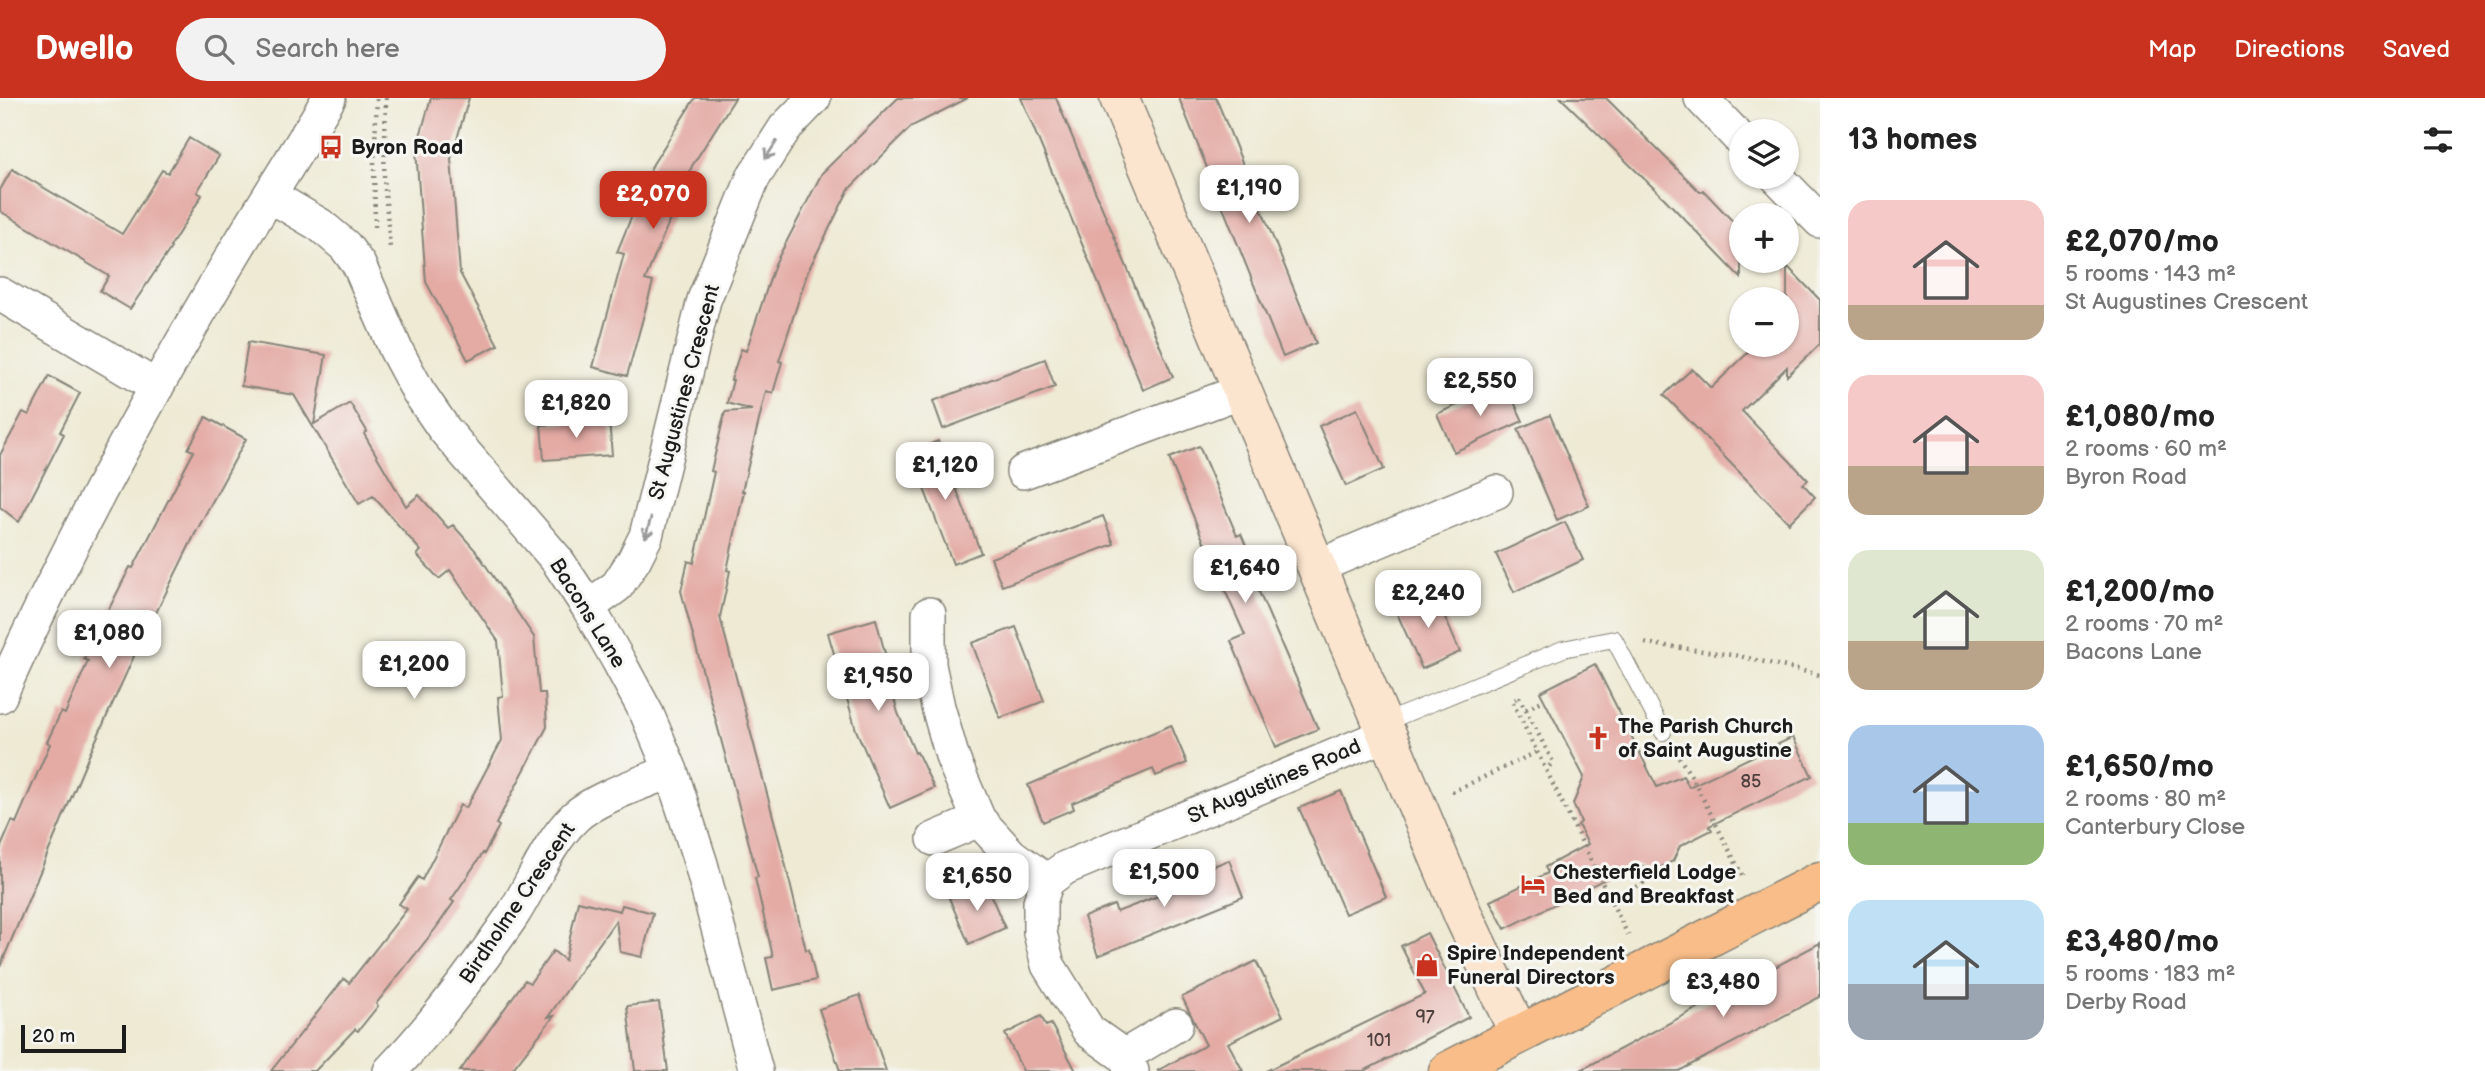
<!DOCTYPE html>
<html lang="en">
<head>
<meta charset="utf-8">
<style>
  :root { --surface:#fff; --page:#f2f2f2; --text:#222; --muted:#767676; --accent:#c8321e }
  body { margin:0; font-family:"Balsamiq Sans",sans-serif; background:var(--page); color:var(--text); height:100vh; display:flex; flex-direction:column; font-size:26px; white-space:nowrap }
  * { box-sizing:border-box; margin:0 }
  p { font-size:23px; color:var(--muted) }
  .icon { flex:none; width:38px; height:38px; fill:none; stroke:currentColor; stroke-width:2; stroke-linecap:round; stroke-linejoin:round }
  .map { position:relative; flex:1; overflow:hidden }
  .drawer { display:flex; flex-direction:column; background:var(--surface); width:665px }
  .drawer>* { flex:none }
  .tools { position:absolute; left:1729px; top:21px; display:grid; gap:14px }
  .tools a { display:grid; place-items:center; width:70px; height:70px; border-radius:50%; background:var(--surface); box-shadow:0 2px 5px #0004; font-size:35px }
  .scale { position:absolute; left:21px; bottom:18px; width:105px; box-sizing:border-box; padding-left:7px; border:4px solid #1c1c1c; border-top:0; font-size:19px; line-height:24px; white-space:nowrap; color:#1c1c1c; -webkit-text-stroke:5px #f6f6f2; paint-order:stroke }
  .price { position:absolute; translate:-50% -60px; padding:0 16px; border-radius:14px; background:#fff; color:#222; font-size:23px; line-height:46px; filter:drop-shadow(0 2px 4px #0008) }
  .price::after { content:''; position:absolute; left:50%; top:42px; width:21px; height:16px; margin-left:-10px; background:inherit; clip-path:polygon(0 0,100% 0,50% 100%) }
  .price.selected { background:var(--accent); color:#fff }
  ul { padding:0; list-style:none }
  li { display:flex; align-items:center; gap:21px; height:175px; padding:0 28px }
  li span { display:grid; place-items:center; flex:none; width:196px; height:140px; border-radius:21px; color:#555 }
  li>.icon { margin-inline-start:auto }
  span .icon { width:84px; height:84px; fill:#fffc; stroke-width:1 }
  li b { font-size:30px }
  h2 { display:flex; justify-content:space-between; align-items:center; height:84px; padding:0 28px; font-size:30px }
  header { display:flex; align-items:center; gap:42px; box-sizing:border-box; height:98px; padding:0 35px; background:var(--accent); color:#fff }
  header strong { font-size:33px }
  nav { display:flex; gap:38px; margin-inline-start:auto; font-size:24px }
  .search { width:490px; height:63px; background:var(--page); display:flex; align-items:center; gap:18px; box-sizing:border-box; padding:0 24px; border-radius:38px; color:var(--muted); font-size:26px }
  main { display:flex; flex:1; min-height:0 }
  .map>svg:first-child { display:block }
</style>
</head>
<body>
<header>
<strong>Dwello</strong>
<div class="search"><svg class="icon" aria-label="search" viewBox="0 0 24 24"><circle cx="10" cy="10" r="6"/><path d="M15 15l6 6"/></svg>Search here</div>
<nav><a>Map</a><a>Directions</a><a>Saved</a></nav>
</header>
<main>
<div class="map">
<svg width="1820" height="973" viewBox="0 0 1820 973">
  <rect width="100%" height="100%" fill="#f6f6f2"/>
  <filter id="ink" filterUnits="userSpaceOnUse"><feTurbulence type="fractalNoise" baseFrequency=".0143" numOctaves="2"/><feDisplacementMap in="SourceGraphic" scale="14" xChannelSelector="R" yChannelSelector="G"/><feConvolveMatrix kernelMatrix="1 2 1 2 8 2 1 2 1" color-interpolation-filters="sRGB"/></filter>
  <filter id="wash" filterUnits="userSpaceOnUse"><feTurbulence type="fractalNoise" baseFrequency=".00686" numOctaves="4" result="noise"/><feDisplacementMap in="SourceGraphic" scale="28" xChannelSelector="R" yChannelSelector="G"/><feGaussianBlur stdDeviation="1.57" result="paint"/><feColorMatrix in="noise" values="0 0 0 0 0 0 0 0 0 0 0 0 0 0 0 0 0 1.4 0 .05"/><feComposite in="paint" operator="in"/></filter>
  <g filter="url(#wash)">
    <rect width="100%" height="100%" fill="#eeead4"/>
    <g id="blocks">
      <path fill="#e4aba5" d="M 431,0 L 469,0 L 451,61 L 460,175 L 498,247 L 468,262 L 426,184 L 416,52 Z
        M 695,0 L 735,0 L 692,68 L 645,182 L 653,184 L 627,278 L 593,269 L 624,156 L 617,154 L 653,66 Z
        M 898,0 L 968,0 L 912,28 L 849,91 L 808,173 L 779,263 L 782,264 L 773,295 L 766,293 L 742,393 L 744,393 L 727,472 L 730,473 L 720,519 L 783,756 L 806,852 L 809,851 L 816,882 L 773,892 L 766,860 L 773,859 L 755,780 L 758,779 L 681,493 L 688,463 L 694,465 L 714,374 L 711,373 L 725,314 L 752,312 L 727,305 L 733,282 L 731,282 L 741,251 L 746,253 L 775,166 L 822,75 Z
        M 1021,0 L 1056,0 L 1173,279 L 1143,292 Z
        M 1179,0 L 1216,0 L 1316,245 L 1283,259 Z
        M 1561,0 L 1606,0 L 1700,94 L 1703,92 L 1741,132 L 1741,180 L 1665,101 Z
        M 189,40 L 219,58 L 197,94 L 202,97 L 170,149 L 171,150 L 130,211 L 100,193 L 109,178 L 0,113 L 0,92 L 12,71 L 122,136 L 162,72 L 168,75 Z
        M 1787,168 L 1820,202 L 1820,246 L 1787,278 L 1787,269 L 1742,313 L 1808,382 L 1803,386 L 1815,399 L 1789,425 L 1664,297 L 1692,271 L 1711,290 L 1756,247 L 1787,247 Z
        M 248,244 L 326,257 L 314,326 L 350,305 L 367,333 L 364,336 L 406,408 L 419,397 L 448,430 L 453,427 L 476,453 L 534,539 L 539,595 L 545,595 L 547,629 L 496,726 L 499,728 L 484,756 L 483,755 L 451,802 L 454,804 L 436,830 L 376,906 L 378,908 L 358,933 L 355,931 L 315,973 L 271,973 L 344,881 L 349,885 L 407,811 L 399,806 L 418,779 L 422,782 L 460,707 L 466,710 L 502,642 L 498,599 L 503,598 L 498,543 L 450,472 L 439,481 L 417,457 L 421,453 L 373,398 L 359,406 L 294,297 L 241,288 Z
        M 1045,261 L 1055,289 L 943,331 L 933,303 Z
        M 49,278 L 80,295 L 60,334 L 64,336 L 19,424 L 0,409 L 0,357 L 23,314 L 29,317 Z
        M 1505,285 L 1523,323 L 1454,354 L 1437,316 Z
        M 1357,311 L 1384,371 L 1346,388 L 1319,328 Z
        M 1550,317 L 1589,408 L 1557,422 L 1518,331 Z
        M 206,319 L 246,341 L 197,432 L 155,517 L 153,516 L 87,662 L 0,869 L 0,751 L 12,723 L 16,725 L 50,646 L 47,644 L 61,614 L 65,616 L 88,563 L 84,561 L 97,530 L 99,531 L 130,469 L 133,470 L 194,353 L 188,351 Z
        M 609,322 L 612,357 L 544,362 L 541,327 Z
        M 938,343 L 981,455 L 953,466 L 910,354 Z
        M 1199,348 L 1237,438 L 1241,436 L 1253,464 L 1247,466 L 1318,631 L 1276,649 L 1231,543 L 1245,537 L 1219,479 L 1215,481 L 1202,453 L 1207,451 L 1169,360 Z
        M 1103,418 L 1114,446 L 1002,488 L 991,460 Z
        M 1565,424 L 1583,462 L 1514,494 L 1496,456 Z
        M 1434,494 L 1460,554 L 1422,571 L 1395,511 Z
        M 876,521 L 886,559 L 883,560 L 898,615 L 915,655 L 917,654 L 934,690 L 890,710 L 856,632 L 828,535 Z
        M 1016,529 L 1044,603 L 1000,620 L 972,545 Z
        M 1595,566 L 1657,689 L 1683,678 L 1689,689 L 1793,639 L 1812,678 L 1709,728 L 1712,732 L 1680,748 L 1673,763 L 1656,772 L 1635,766 L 1505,831 L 1490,803 L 1548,775 L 1545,769 L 1588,746 L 1578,727 L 1581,724 L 1573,706 L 1584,679 L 1540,594 Z
        M 1171,627 L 1187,665 L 1156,678 L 1153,671 L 1072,705 L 1074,711 L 1043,724 L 1028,687 Z
        M 1341,693 L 1386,799 L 1345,816 L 1299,710 Z
        M 1229,762 L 1243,799 L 1098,858 L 1084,819 L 1114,807 L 1117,814 L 1158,798 L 1199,781 L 1197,774 Z
        M 985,784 L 1005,830 L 969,846 L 949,800 Z
        M 578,803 L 620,813 L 622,807 L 653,815 L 642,859 L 620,854 L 616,822 L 548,919 L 554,918 L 511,973 L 460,973 L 525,882 L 530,885 L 553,853 L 565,862 Z
        M 1427,835 L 1469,919 L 1364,973 L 1266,973 L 1425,896 L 1401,848 Z
        M 1820,845 L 1820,899 L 1679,973 L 1579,973 Z
        M 1256,863 L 1283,918 L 1228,945 L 1243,973 L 1157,973 L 1206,947 L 1182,899 Z
        M 860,897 L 886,973 L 840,973 L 819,911 Z
        M 659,904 L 668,973 L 635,973 L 627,908 Z
        M 1041,918 L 1046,928 L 1051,926 L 1076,973 L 1023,973 L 1005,936 Z"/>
    </g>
  </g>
  <g filter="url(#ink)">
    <use href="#blocks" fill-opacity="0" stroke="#858378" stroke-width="2"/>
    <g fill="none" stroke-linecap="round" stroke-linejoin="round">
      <g stroke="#858378" stroke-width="18">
        <path id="lane" d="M 1383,625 L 1563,551 L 1614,541 L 1663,634"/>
      </g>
      <g stroke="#858378" stroke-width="36">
        <path id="street" d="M 1701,0 L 1741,42
          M 1777,79 L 1820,123
          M 271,98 L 320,127 L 345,148 L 359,167 L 396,252 L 418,293 L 444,331 L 557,462 L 588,509 L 618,562 L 647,616 L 671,673 L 701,766 L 756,973
          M 0,196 L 157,289
          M 1023,374 L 1242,293
          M 1316,469 L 1496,394
          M 588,509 L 617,488 L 634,462 L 646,438 L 704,202 L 753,80 L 785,30 L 814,0
          M 929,516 L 929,567 L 938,609 L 953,661 L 979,722 L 1011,757 L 1047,783
          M 0,598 C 66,450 144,307 227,167 C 260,111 296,56 329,0
          M 934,741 L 979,722
          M 1047,783 L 1065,770 L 1387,636
          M 1047,783 L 1040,804 L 1040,835 L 1048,867 L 1089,933 L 1124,958 L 1132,973
          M 1124,958 L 1176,927
          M 390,973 C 435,926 475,872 512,818 C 533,786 547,746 575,719 C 595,700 645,684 671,673"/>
      </g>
      <g stroke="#858378" stroke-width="41">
        <path id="secondary" d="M 1119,0 L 1464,819 L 1519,936"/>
      </g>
      <g stroke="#858378" stroke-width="41">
        <path id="highway" d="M 1448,973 L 1820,783"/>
      </g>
      <path stroke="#858378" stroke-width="4.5" stroke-dasharray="2 5" stroke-linecap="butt" d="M 386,0 L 384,80 L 390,150
        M 375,129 L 374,65 L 377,0
        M 1645,545 L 1739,558 L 1820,577
        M 1519,599 L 1553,664 L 1546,672
        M 1526,611 L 1544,602
        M 1675,653 L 1693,681 L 1744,781
        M 1537,654 L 1630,841
        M 1452,694 L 1537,654 L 1512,603 L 1516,601
        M 1612,803 L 1643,785 L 1633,767"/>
      <use href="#lane" stroke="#fff" stroke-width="16"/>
      <use href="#street" stroke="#fff" stroke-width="33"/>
      <use href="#secondary" stroke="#fce5cf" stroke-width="38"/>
      <use href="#highway" stroke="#f8bd88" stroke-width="38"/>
    </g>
    <defs><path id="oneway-shaft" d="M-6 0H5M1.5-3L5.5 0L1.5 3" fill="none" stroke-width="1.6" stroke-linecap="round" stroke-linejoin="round" transform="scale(1.75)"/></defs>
    <g stroke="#999">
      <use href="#oneway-shaft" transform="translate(771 52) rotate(123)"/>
      <use href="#oneway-shaft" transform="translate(648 430) rotate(106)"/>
    </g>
  </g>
  <defs>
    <g id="bus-bare" transform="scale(1.89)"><path d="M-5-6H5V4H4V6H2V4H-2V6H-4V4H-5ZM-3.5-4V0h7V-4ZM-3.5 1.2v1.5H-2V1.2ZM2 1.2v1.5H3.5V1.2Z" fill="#c8321e" stroke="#f6f6f2" stroke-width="2.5" paint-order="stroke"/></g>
    <g id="church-bare" transform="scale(1.89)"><path d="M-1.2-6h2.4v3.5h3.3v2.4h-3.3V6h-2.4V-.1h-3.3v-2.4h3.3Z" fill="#c8321e" stroke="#f6f6f2" stroke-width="2.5" paint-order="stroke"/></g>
    <g id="hotel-bare" transform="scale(1.89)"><path d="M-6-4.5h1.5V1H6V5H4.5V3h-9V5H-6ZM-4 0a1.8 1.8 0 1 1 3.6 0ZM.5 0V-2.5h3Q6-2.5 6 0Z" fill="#c8321e" stroke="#f6f6f2" stroke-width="2.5" paint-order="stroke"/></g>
    <g id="shop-bare" transform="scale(1.89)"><path d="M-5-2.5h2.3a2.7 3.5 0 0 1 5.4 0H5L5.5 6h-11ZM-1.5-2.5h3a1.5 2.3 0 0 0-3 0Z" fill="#c8321e" stroke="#f6f6f2" stroke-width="2.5" paint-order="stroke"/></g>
  </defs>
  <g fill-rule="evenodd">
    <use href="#bus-bare" x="331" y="49"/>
    <use href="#church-bare" x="1598" y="640"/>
    <use href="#hotel-bare" x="1533" y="786"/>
    <use href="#shop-bare" x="1427" y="867"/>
  </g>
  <g text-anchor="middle" stroke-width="6" stroke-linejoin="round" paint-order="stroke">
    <g font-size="18" fill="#4e403e">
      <text x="1751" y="689">85</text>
      <text x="1425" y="925">97</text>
      <text x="1379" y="948">101</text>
    </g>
    <g font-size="21" font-weight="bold" fill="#1c1c1c" stroke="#f6f6f2" text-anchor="start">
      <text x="351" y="56">Byron Road</text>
      <text x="1618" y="635">The Parish Church<tspan x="1618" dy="24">of Saint Augustine</tspan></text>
      <text x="1553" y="781">Chesterfield Lodge<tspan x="1553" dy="24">Bed and Breakfast</tspan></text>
      <text x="1447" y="862">Spire Independent<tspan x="1447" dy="24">Funeral Directors</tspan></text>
    </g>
    <g font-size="21" fill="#1c1c1c" stroke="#f6f6f2">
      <text transform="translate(684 294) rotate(-75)" y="7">St Augustines Crescent</text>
      <text transform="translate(588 515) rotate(58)" y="7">Bacons Lane</text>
      <text transform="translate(1274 683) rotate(-23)" y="7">St Augustines Road</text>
      <text transform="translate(517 805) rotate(-56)" y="7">Birdholme Crescent</text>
    </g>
  </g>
</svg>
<div class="tools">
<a><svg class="icon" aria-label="layers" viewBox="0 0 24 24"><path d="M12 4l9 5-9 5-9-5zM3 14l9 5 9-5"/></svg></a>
<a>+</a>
<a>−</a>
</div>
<div class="scale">20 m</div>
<b class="price" style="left:1249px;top:127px">£1,190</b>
<b class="price selected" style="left:653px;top:133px">£2,070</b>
<b class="price" style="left:1480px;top:320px">£2,550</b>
<b class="price" style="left:576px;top:342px">£1,820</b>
<b class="price" style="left:945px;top:404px">£1,120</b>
<b class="price" style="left:1245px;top:507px">£1,640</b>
<b class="price" style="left:1428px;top:532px">£2,240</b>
<b class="price" style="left:109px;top:572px">£1,080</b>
<b class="price" style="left:414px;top:603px">£1,200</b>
<b class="price" style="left:878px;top:615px">£1,950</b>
<b class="price" style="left:1164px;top:811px">£1,500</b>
<b class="price" style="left:977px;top:815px">£1,650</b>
<b class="price" style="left:1723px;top:921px">£3,480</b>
</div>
<section class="drawer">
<h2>13 homes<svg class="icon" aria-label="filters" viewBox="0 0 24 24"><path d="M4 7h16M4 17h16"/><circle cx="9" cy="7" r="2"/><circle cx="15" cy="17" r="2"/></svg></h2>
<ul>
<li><span style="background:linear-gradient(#f6c9c9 75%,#b9a48a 0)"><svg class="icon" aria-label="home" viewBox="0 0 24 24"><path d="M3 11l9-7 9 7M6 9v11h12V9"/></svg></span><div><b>£2,070/mo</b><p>5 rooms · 143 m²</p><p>St Augustines Crescent</p></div></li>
<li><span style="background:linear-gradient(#f6c9c9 65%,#b9a48a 0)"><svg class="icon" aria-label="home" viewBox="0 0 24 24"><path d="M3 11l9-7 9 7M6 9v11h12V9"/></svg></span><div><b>£1,080/mo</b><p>2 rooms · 60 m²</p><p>Byron Road</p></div></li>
<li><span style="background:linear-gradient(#dfe7d0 65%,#b9a48a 0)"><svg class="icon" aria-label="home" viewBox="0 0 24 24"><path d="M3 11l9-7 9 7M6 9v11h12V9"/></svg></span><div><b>£1,200/mo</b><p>2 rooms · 70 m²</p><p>Bacons Lane</p></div></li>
<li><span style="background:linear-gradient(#a9c7e8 70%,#8fb573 0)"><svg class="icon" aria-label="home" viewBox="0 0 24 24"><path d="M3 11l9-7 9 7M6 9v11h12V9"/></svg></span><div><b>£1,650/mo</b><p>2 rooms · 80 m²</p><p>Canterbury Close</p></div></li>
<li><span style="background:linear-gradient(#bfe0f5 60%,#9aa5b1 0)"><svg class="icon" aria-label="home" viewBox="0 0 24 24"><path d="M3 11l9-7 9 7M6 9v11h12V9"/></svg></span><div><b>£3,480/mo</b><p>5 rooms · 183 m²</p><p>Derby Road</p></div></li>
</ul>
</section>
</main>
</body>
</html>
